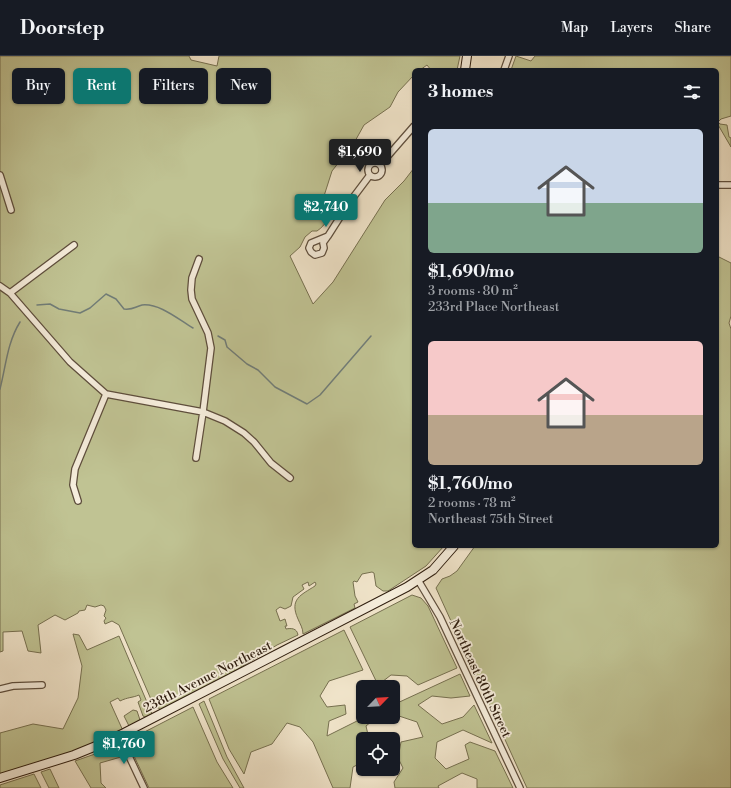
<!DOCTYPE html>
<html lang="en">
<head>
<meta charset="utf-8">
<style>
  :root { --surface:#171b24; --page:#242831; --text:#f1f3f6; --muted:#9ea1a6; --line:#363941; --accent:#0f766e }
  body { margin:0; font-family:"Libre Bodoni",serif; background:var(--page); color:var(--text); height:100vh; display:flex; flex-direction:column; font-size:15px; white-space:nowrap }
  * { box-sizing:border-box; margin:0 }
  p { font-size:13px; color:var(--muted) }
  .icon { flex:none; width:22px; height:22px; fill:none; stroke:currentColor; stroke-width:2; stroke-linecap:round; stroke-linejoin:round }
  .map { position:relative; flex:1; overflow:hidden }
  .panel { position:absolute; left:412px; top:12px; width:307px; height:480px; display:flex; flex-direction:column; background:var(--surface); border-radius:6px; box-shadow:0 1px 3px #0004 }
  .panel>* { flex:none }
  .guide { position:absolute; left:12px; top:12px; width:340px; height:36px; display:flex; gap:8px }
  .needle { width:26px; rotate:65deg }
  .tools { position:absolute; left:356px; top:624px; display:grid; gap:8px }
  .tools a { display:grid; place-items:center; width:44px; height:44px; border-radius:6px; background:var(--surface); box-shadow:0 1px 3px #0004; font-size:20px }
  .price { position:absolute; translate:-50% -34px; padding:0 9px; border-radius:4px; background:var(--accent); color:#fff; font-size:13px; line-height:26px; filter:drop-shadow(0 1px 2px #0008) }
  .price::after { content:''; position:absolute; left:50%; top:24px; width:12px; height:9px; margin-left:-6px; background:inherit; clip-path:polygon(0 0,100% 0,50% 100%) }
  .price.current { background:#222; color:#fff }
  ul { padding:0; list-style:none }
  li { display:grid; align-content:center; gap:8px; height:212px; padding:0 16px }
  li span { display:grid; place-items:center; height:124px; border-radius:6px; color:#555 }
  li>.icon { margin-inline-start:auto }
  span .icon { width:72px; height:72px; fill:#fffc; stroke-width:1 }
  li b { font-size:17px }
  h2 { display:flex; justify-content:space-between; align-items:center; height:48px; padding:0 16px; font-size:17px }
  .pill { padding:0 14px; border-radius:6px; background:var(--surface); box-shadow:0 1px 3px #0004; font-size:14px; line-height:36px }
  .pill.current { background:var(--accent); color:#fff }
  header { display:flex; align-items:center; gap:24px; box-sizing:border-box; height:56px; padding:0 20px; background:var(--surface); border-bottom:1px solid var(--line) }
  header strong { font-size:19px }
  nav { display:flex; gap:22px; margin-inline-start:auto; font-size:14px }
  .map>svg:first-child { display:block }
</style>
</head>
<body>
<header>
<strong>Doorstep</strong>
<nav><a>Map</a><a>Layers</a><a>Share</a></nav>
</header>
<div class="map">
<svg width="731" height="732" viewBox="0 0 731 732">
  <rect width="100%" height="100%" fill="#f1e5cb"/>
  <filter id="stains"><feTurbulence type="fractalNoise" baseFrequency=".005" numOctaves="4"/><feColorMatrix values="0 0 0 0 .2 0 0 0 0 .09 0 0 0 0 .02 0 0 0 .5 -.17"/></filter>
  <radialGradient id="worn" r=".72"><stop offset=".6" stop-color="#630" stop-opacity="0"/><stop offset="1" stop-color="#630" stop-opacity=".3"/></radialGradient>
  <path fill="#c0c393" stroke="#767050" d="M 0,0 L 189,0 L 191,4 L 217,10 L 219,0 L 460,0 L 457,14 L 431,14 L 427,9 L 420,14 L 414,14 L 414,19 L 398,36 L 390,51 L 364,69 L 354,87 L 332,115 L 324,140 L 334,150 C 330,160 326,169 317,175 L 312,175 L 305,181 L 300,191 L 290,200 L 313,248 L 333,226 L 385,144 L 404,125 L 414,112 L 414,490 L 444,490 L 426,510 L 388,535 L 383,535 L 376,530 L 374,517 L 372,516 L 362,518 L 357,526 L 354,525 L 353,526 L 355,540 L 358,546 L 354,548 L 355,552 L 303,578 C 303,572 300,568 298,563 C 289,543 301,539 315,530 L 316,528 L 315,526 L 309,530 L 308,526 L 302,529 L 304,533 L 293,541 L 291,550 L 285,553 L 280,551 L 276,554 L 280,565 L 285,563 L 287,570 L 285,570 L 286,573 C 291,572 297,572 298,579 L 277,589 L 194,640 L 161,657 L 159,652 L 156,652 L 153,648 L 119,569 L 112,565 L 105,568 L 104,565 L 106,562 L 104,560 L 106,554 L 104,550 L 101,549 L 95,551 L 87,549 L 85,554 L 79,555 L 78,557 L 65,564 L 55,559 L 38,569 L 41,597 L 28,595 L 22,575 L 3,576 L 3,595 L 0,596 Z
    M 516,0 L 531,5 L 535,0 L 731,0 L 731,60 L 721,63 L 718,66 L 720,68 L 727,69 L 729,81 L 731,82 L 731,91 L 717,67 L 717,14 L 511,14 Z
    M 717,200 L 731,207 L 731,260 L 729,267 L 731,273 L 731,732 L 527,732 L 436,532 L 442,523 L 450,520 L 457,515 L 475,490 L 717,490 Z
    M 412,539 L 421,542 L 428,550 L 457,612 L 418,629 L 407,620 L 391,619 L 378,629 L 350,571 Z
    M 344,574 L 363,614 L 329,625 L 320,640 L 327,651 L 345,649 L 346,658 L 329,665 L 327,680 L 365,661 L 377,661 L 366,670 L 369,683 L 363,683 L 363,706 L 353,711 L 350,732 L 333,732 L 313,686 L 300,671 L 287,667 L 272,688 L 251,696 L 244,718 L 229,693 L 209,643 Z
    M 73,578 L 79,579 L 87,594 L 119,580 L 152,658 L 145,661 L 143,660 L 138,646 L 141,644 L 139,639 C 132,642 128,641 120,645 L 118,642 L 110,646 L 124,677 L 0,722 L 0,677 L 33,668 L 63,673 L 78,642 L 82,610 Z
    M 460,618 L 470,640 L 451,642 L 432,640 L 418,649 L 442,668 L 463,661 L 474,649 L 492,687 L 463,674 L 437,686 L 435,702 L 446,713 L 469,703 L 465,689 L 470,686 L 495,695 L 513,732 L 477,732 L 477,723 L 462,717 L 438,730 L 439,732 L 395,732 L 394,726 L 403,712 L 398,702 L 401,686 L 423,681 L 417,666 L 393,658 L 393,649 Z
    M 204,645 L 227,701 L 244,732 L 240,732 L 223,703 L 199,648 Z
    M 193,651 L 217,706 L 233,732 L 149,732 L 127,685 Z
    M 133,654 L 137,655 L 140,664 L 129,670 L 124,660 Z
    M 115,691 L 121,701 L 100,707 L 101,727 L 106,732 L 91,732 L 75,705 Z
    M 50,713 L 59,732 L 49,732 L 41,716 Z
    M 34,718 L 41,732 L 0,732 L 0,729 Z"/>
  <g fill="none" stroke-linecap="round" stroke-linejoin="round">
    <path stroke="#717d78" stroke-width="1.5" d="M 37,249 L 50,248 L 59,253 L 80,257 L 90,252 L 106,238 L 116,243 L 124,253 C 134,254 134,251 142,249 C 160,247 179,264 193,272
      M 218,280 L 225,284 L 227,291 L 247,308 L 258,314 L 275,331 L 307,348 L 320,339 L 371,280
      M 0,333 C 6,310 7,287 20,266"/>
    <g stroke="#5e4e3d" stroke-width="8">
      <path id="street" d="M 504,14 L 509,0
        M368 114a7 7 0 1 1 14 0a7 7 0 1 1-14 0Z
        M 380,109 L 414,70
        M 0,119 L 11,154
        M 717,129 L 731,129
        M 328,180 L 349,147 L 370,119
        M 328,180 L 323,187 L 324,192 L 322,197 L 315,199 L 311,196 L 309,192 L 311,187 Z
        M 199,203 L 192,222 L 191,234 L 192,243 L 208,277 L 211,292 L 203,356 L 225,365 L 244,377 L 254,386 L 271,407 L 290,422
        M 0,230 L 10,237 L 70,306 L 106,338 L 203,356 L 196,402
        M 10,237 L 74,189
        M 78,445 L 73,429 L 75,413 L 106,338
        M 418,524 L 440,561 L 520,732
        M 0,633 L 13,630 L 42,629
        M 119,679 L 144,732"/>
    </g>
    <g stroke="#2d1c0e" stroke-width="10">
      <path id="secondary" d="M 465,14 L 467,0
        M 0,722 L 74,699 L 101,688 L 124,677 L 407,531 L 433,514 L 454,490"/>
    </g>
    <use href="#street" stroke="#f6eedd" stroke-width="5.5"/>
    <use href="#secondary" stroke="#f6eedd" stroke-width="8"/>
  </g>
  <g text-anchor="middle" stroke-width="3.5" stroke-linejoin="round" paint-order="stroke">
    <g font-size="13" fill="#2d1c0e" stroke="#f6eedd">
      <text transform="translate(207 620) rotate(-27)" y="5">238th Avenue Northeast</text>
      <text transform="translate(481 622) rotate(65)" y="5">Northeast 80th Street</text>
    </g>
  </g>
  <rect width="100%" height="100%" filter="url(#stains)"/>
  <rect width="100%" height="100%" fill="url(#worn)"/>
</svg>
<div class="tools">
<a><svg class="needle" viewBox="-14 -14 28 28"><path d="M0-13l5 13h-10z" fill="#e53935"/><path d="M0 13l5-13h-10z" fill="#9ea1a6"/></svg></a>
<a><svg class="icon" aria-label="locate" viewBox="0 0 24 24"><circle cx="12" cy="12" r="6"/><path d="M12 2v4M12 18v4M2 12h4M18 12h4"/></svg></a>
</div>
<b class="price current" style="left:360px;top:117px">$1,690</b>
<b class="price" style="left:326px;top:172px">$2,740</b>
<b class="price" style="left:124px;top:709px">$1,760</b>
<div class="guide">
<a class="pill">Buy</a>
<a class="pill current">Rent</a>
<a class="pill">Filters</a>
<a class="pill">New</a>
</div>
<section class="panel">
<h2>3 homes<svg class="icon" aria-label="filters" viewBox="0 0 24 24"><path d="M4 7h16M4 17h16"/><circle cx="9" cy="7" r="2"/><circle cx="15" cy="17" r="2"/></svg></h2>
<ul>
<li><span style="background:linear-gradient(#c9d6e8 60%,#7fa58c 0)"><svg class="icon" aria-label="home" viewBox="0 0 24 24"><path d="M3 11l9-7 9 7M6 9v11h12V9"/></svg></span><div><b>$1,690/mo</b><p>3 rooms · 80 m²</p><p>233rd Place Northeast</p></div></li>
<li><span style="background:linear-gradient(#f6c9c9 60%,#b9a48a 0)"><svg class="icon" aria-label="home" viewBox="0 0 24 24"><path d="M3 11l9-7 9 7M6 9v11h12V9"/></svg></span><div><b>$1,760/mo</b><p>2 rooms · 78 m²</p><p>Northeast 75th Street</p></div></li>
</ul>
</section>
</div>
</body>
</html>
